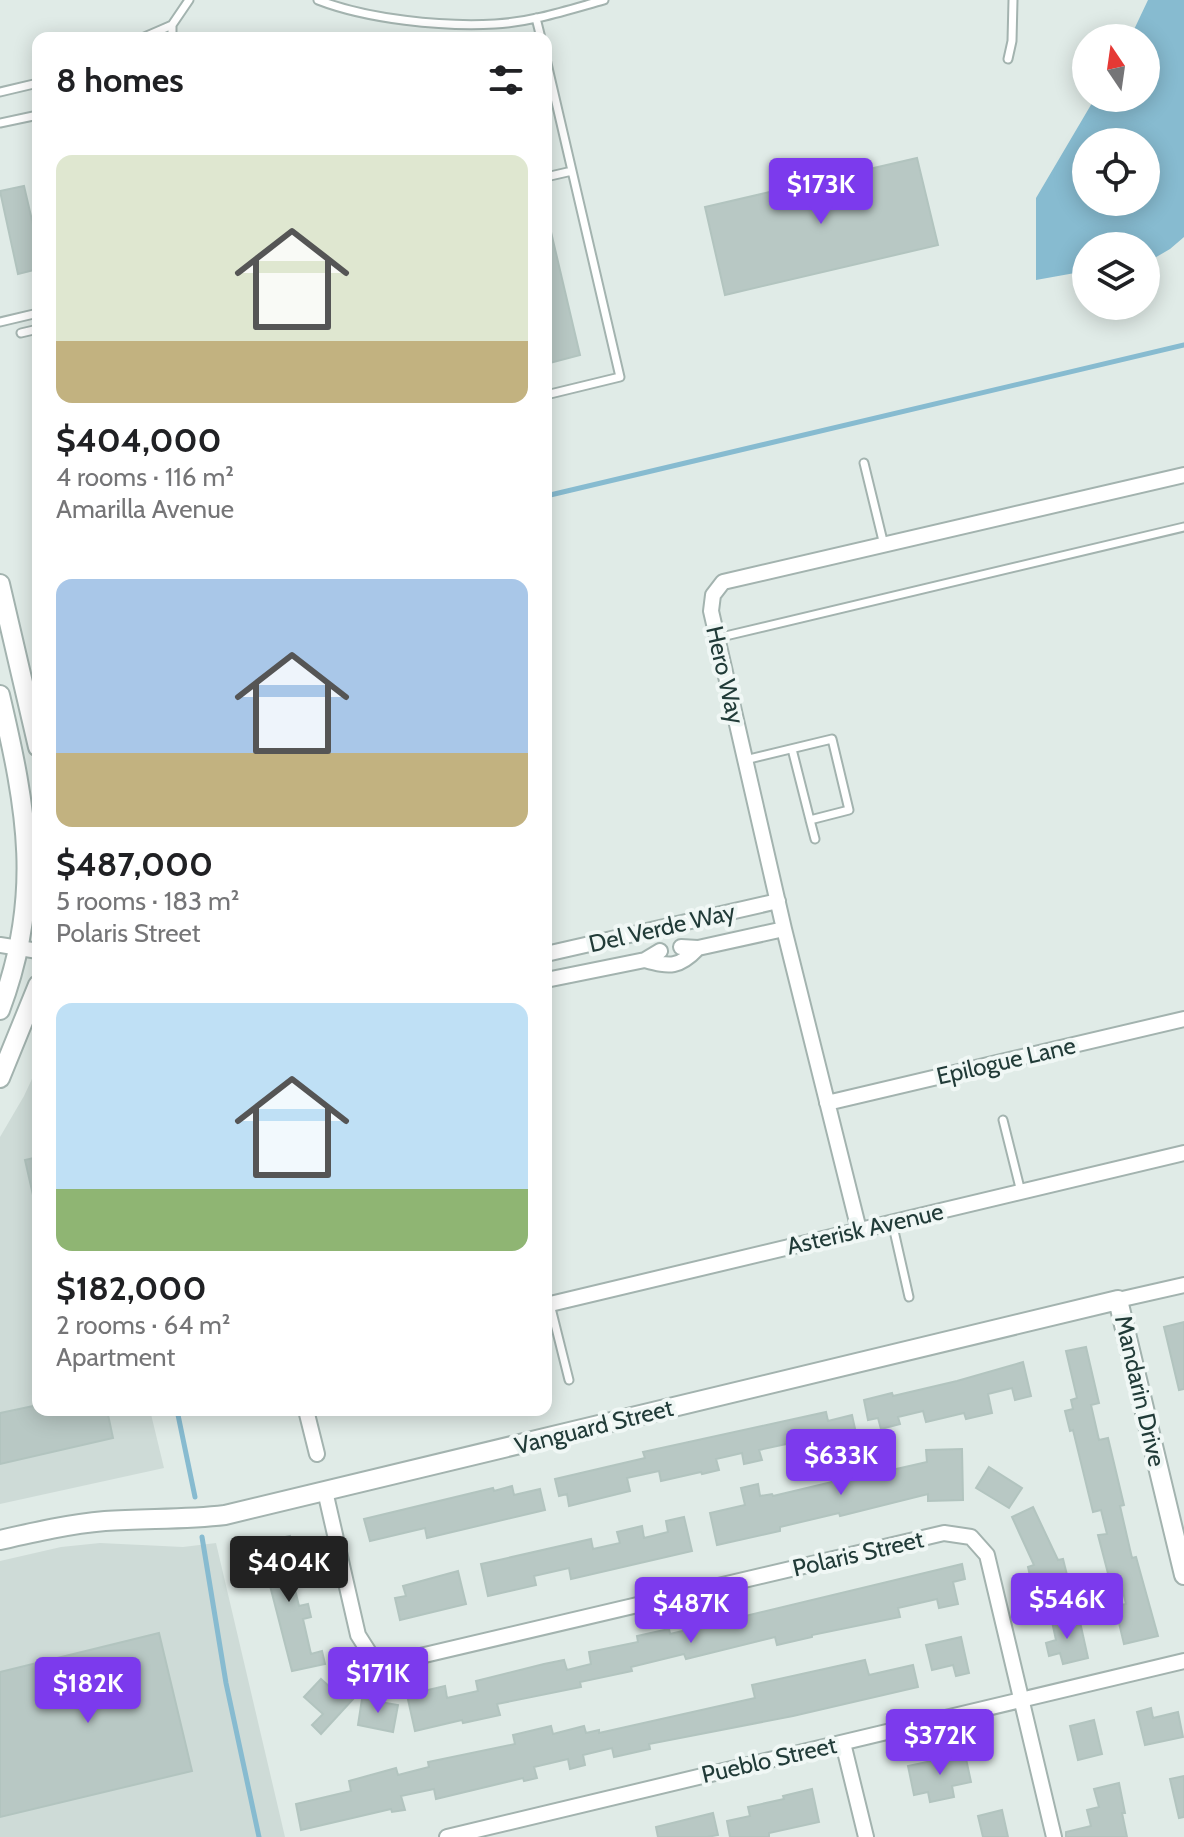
<!DOCTYPE html>
<html lang="en">
<head>
<meta charset="utf-8">
<style>
  :root { --surface:#fff; --page:#f6f6f6; --text:#202124; --muted:#757577; --accent:#7c3aed }
  body { margin:0; font-family:Cabin,sans-serif; background:var(--page); color:var(--text); height:100vh; display:flex; flex-direction:column; font-size:30px; white-space:nowrap }
  * { box-sizing:border-box; margin:0 }
  p { font-size:26px; color:var(--muted) }
  .icon { flex:none; width:44px; height:44px; fill:none; stroke:currentColor; stroke-width:2; stroke-linecap:round; stroke-linejoin:round }
  .map { position:relative; flex:1; overflow:hidden }
  .drawer { position:absolute; left:32px; top:32px; width:520px; height:1384px; display:flex; flex-direction:column; background:var(--surface); border-radius:16px; box-shadow:0 4px 20px #0003 }
  .drawer>* { flex:none }
  .needle { width:52px; rotate:347deg }
  .tools { position:absolute; left:1072px; top:24px; display:grid; gap:16px }
  .tools a { display:grid; place-items:center; width:88px; height:88px; border-radius:50%; background:var(--surface); box-shadow:0 4px 20px #0003; font-size:40px }
  .price { position:absolute; translate:-50% -68px; padding:0 18px; border-radius:8px; background:var(--accent); color:#fff; font-size:26px; line-height:52px; filter:drop-shadow(0 2px 4px #0008) }
  .price::after { content:''; position:absolute; left:50%; top:48px; width:24px; height:18px; margin-left:-12px; background:inherit; clip-path:polygon(0 0,100% 0,50% 100%) }
  .price.active { background:#222; color:#fff }
  ul { padding:0; list-style:none }
  li { display:grid; align-content:center; gap:16px; height:424px; padding:0 24px }
  li span { display:grid; place-items:center; height:248px; border-radius:16px; color:#555 }
  li>.icon { margin-inline-start:auto }
  span .icon { width:144px; height:144px; fill:#fffc; stroke-width:1 }
  li b { font-size:34px }
  h2 { display:flex; justify-content:space-between; align-items:center; height:96px; padding:0 24px; font-size:34px }
  .map>svg:first-child { display:block }
</style>
</head>
<body>
<div class="map">
<svg width="1184" height="1837" viewBox="0 0 1184 1837">
  <rect width="100%" height="100%" fill="#e0ebe7"/>
  <path fill="#cedbd7" d="M 38,1066 L 38,1410 L 150,1410 L 164,1468 L 0,1504 L 0,1137 L 24,1096 Z
    M 100,1543 L 183,1547 L 216,1543 L 285,1837 L 0,1837 L 0,1561 L 61,1547 Z"/>
  <path fill="#87bbd0" fill-rule="evenodd" d="M 1148,0 L 1184,0 L 1184,237 L 1170,249 L 1146,263 L 1146,246 L 1086,246 L 1086,271 L 1036,280 L 1036,198 L 1095,98 L 1146,98 L 1146,38 L 1130,38 ZM 1086,142 L 1146,142 L 1146,202 L 1086,202 Z"/>
  <g fill="none" stroke-linecap="round" stroke-linejoin="round">
    <path stroke="#87bbd0" stroke-width="5" d="M 546,496 L 1184,345
      M 177,1410 L 195,1497
      M 202,1537 L 226,1683 L 259,1837"/>
  </g>
  <path fill="#b8c8c4" stroke="#b2c4bf" stroke-width="2" d="M 917,158 L 938,245 L 725,295 L 705,207 Z
    M 24,186 L 38,246 L 38,269 L 18,274 L 0,191 Z
    M 551,232 L 580,355 L 546,364 L 546,233 Z
    M 38,1157 L 38,1194 L 33,1195 L 25,1160 Z
    M 1184,1322 L 1184,1389 L 1179,1390 L 1164,1327 Z
    M 1086,1347 L 1099,1403 L 1091,1405 L 1099,1440 L 1108,1438 L 1124,1505 L 1120,1506 L 1132,1558 L 1136,1557 L 1158,1636 L 1124,1644 L 1115,1606 L 1126,1604 L 1120,1579 L 1110,1581 L 1098,1535 L 1107,1534 L 1101,1510 L 1093,1512 L 1073,1430 L 1070,1431 L 1065,1411 L 1073,1409 L 1071,1400 L 1077,1398 L 1066,1351 Z
    M 1023,1362 L 1031,1396 L 1015,1400 L 1012,1388 L 988,1394 L 992,1413 L 966,1419 L 964,1413 L 926,1422 L 923,1411 L 898,1417 L 900,1424 L 881,1429 L 878,1418 L 868,1420 L 864,1400 L 892,1393 L 893,1396 L 957,1381 Z
    M 38,1405 L 38,1410 L 107,1410 L 113,1438 L 0,1464 L 0,1413 Z
    M 826,1412 L 828,1421 L 852,1415 L 859,1447 L 837,1452 L 835,1441 L 793,1453 L 791,1443 L 759,1450 L 762,1460 L 744,1464 L 742,1453 L 716,1459 L 719,1470 L 702,1474 L 701,1472 L 661,1481 L 659,1471 L 627,1478 L 630,1491 L 569,1506 L 567,1494 L 559,1496 L 555,1479 L 645,1458 L 643,1452 Z
    M 962,1449 L 963,1500 L 928,1501 L 928,1494 L 840,1516 L 839,1513 L 780,1527 L 780,1531 L 717,1545 L 710,1513 L 745,1505 L 741,1488 L 758,1484 L 760,1496 L 772,1494 L 773,1496 L 832,1482 L 829,1471 L 844,1468 L 846,1478 L 860,1475 L 861,1477 L 927,1462 L 926,1450 Z
    M 989,1467 L 1022,1488 L 1009,1508 L 976,1488 Z
    M 512,1486 L 514,1495 L 540,1489 L 545,1510 L 427,1538 L 425,1528 L 370,1541 L 364,1519 L 493,1488 L 494,1491 Z
    M 1033,1507 L 1058,1560 L 1063,1559 L 1067,1575 L 1056,1577 L 1058,1589 L 1034,1594 L 1028,1567 L 1034,1565 L 1012,1517 Z
    M 684,1517 L 692,1551 L 571,1579 L 569,1568 L 534,1576 L 536,1585 L 488,1596 L 481,1564 L 591,1539 L 593,1549 L 620,1543 L 617,1532 L 642,1526 L 644,1538 L 668,1532 L 666,1521 Z
    M 290,1536 L 298,1567 L 290,1569 L 299,1606 L 308,1604 L 311,1617 L 303,1619 L 311,1654 L 322,1651 L 325,1664 L 292,1671 L 267,1574 L 261,1576 L 256,1552 L 278,1547 L 276,1539 Z
    M 962,1564 L 965,1579 L 953,1582 L 958,1604 L 939,1608 L 937,1599 L 898,1608 L 900,1617 L 812,1635 L 812,1637 L 777,1645 L 775,1637 L 686,1659 L 684,1654 L 631,1667 L 632,1671 L 580,1682 L 581,1687 L 497,1704 L 500,1715 L 463,1723 L 462,1720 L 415,1731 L 407,1695 L 445,1686 L 447,1698 L 478,1691 L 476,1681 L 544,1664 L 564,1660 L 567,1670 L 591,1664 L 589,1652 L 638,1642 L 637,1636 L 669,1629 L 670,1634 Z
    M 458,1571 L 466,1604 L 400,1620 L 395,1598 L 406,1596 L 403,1586 Z
    M 1066,1614 L 1069,1625 L 1080,1622 L 1088,1658 L 1063,1664 L 1060,1653 L 1049,1656 L 1046,1643 L 1056,1640 L 1051,1617 Z
    M 159,1633 L 192,1771 L 0,1817 L 0,1672 Z
    M 961,1637 L 969,1673 L 956,1676 L 953,1665 L 932,1670 L 926,1645 Z
    M 865,1660 L 869,1675 L 913,1665 L 918,1687 L 793,1716 L 649,1744 L 650,1749 L 614,1757 L 612,1748 L 583,1755 L 585,1765 L 570,1769 L 568,1759 L 534,1767 L 537,1778 L 524,1781 L 523,1778 L 436,1799 L 434,1789 L 401,1796 L 405,1810 L 392,1812 L 391,1809 L 301,1830 L 296,1804 L 351,1791 L 349,1781 L 396,1768 L 398,1775 L 429,1767 L 428,1762 L 515,1744 L 513,1735 L 551,1726 L 553,1734 L 584,1726 L 586,1733 L 599,1730 L 599,1733 L 755,1698 L 752,1685 Z
    M 321,1679 L 331,1688 L 332,1696 L 341,1686 L 354,1698 L 321,1734 L 312,1725 L 323,1714 L 304,1697 Z
    M 362,1699 L 398,1705 L 393,1732 L 358,1725 Z
    M 1151,1708 L 1153,1718 L 1178,1712 L 1183,1737 L 1145,1745 L 1137,1712 Z
    M 1094,1720 L 1102,1754 L 1078,1760 L 1070,1726 Z
    M 965,1754 L 971,1782 L 952,1786 L 954,1797 L 930,1802 L 928,1792 L 914,1795 L 908,1766 Z
    M 1184,1776 L 1184,1817 L 1179,1818 L 1170,1779 Z
    M 1119,1783 L 1125,1813 L 1122,1813 L 1127,1837 L 1066,1837 L 1066,1832 L 1091,1826 L 1087,1810 L 1099,1807 L 1094,1789 Z
    M 812,1789 L 819,1822 L 769,1833 L 769,1837 L 730,1837 L 727,1821 L 750,1816 L 748,1807 L 784,1799 L 783,1796 Z
    M 1002,1810 L 1008,1837 L 983,1837 L 978,1816 Z
    M 713,1813 L 718,1835 L 707,1837 L 658,1837 L 656,1827 Z"/>
  <g fill="none" stroke-linecap="round" stroke-linejoin="round">
    <g stroke="#a3b3af" stroke-width="11">
      <path id="service" d="M 318,0 C 367,19 442,27 495,24 C 532,22 568,10 604,0
        M 536,18 L 541,38
        M 172,25 L 189,0
        M 142,38 L 172,25 L 172,38
        M 546,59 L 620,377 L 546,395
        M 1008,59 L 1012,41 L 1013,0
        M 0,92 L 38,83
        M 0,123 L 38,115
        M 546,177 L 572,171
        M 0,322 L 38,313
        M 21,333 L 38,329
        M 864,463 L 884,545
        M 717,638 L 1184,527
        M 745,760 L 832,739 L 849,810 L 810,820 L 792,749
        M 810,820 L 815,839
        M 1003,1120 L 1021,1192
        M 892,1222 L 909,1297
        M 550,1304 L 569,1380"/>
    </g>
    <g stroke="#a3b3af" stroke-width="18">
      <path id="minor" d="M 0,945 L 38,951
        M 681,947 L 698,948 L 784,929
        M 546,954 L 778,901
        M 645,960 C 670,967 679,968 698,948
        M 546,980 L 645,960 L 660,951
        M 827,1103 L 1184,1019
        M 859,1230 L 784,929 L 711,611 L 713,595 L 723,582 L 1184,475
        M 1118,1300 L 1184,1285
        M 546,1305 L 1184,1153
        M 306,1410 L 317,1454
        M 325,1491 L 358,1635 L 372,1657 L 399,1661 L 944,1533 L 971,1537 L 987,1555 L 1054,1837
        M 843,1743 L 866,1837
        M 447,1837 L 1184,1661"/>
    </g>
    <g stroke="#a3b3af" stroke-width="22">
      <path id="tertiary" d="M 0,584 L 38,747
        M 0,695 C 27,810 43,896 0,1010
        M 0,1078 L 38,985
        M 0,1540 C 35,1532 70,1524 105,1521 C 145,1518 185,1520 225,1515 L 1118,1300 L 1184,1575"/>
    </g>
    <use href="#service" stroke="#fff" stroke-width="7"/>
    <use href="#minor" stroke="#fff" stroke-width="14"/>
    <use href="#tertiary" stroke="#fff" stroke-width="18"/>
  </g>
  <g text-anchor="middle" stroke-width="8" stroke-linejoin="round" paint-order="stroke">
    <g font-size="24" fill="#213b38" stroke="#f0f7f5">
      <text transform="translate(725 675) rotate(77)" y="8">Hero Way</text>
      <text transform="translate(662 928) rotate(-13)" y="8">Del Verde Way</text>
      <text transform="translate(1006 1061) rotate(-13)" y="8">Epilogue Lane</text>
      <text transform="translate(865 1229) rotate(-13)" y="8">Asterisk Avenue</text>
      <text transform="translate(1140 1391) rotate(77)" y="8">Mandarin Drive</text>
      <text transform="translate(594 1427) rotate(-14)" y="8">Vanguard Street</text>
      <text transform="translate(858 1554) rotate(-13)" y="8">Polaris Street</text>
      <text transform="translate(769 1760) rotate(-13)" y="8">Pueblo Street</text>
    </g>
  </g>
</svg>
<div class="tools">
<a><svg class="needle" viewBox="-14 -14 28 28"><path d="M0-13l5 13h-10z" fill="#e53935"/><path d="M0 13l5-13h-10z" fill="#757577"/></svg></a>
<a><svg class="icon" aria-label="locate" viewBox="0 0 24 24"><circle cx="12" cy="12" r="6"/><path d="M12 2v4M12 18v4M2 12h4M18 12h4"/></svg></a>
<a><svg class="icon" aria-label="layers" viewBox="0 0 24 24"><path d="M12 4l9 5-9 5-9-5zM3 14l9 5 9-5"/></svg></a>
</div>
<b class="price" style="left:821px;top:226px">$173K</b>
<b class="price" style="left:841px;top:1497px">$633K</b>
<b class="price active" style="left:289px;top:1604px">$404K</b>
<b class="price" style="left:1067px;top:1641px">$546K</b>
<b class="price" style="left:691px;top:1645px">$487K</b>
<b class="price" style="left:378px;top:1715px">$171K</b>
<b class="price" style="left:88px;top:1725px">$182K</b>
<b class="price" style="left:940px;top:1777px">$372K</b>
<section class="drawer">
<h2>8 homes<svg class="icon" aria-label="filters" viewBox="0 0 24 24"><path d="M4 7h16M4 17h16"/><circle cx="9" cy="7" r="2"/><circle cx="15" cy="17" r="2"/></svg></h2>
<ul>
<li><span style="background:linear-gradient(#dfe7d0 75%,#c2b280 0)"><svg class="icon" aria-label="home" viewBox="0 0 24 24"><path d="M3 11l9-7 9 7M6 9v11h12V9"/></svg></span><div><b>$404,000</b><p>4 rooms · 116 m²</p><p>Amarilla Avenue</p></div></li>
<li><span style="background:linear-gradient(#a9c7e8 70%,#c2b280 0)"><svg class="icon" aria-label="home" viewBox="0 0 24 24"><path d="M3 11l9-7 9 7M6 9v11h12V9"/></svg></span><div><b>$487,000</b><p>5 rooms · 183 m²</p><p>Polaris Street</p></div></li>
<li><span style="background:linear-gradient(#bfe0f5 75%,#8fb573 0)"><svg class="icon" aria-label="home" viewBox="0 0 24 24"><path d="M3 11l9-7 9 7M6 9v11h12V9"/></svg></span><div><b>$182,000</b><p>2 rooms · 64 m²</p><p>Apartment</p></div></li>
</ul>
</section>
</div>
</body>
</html>
